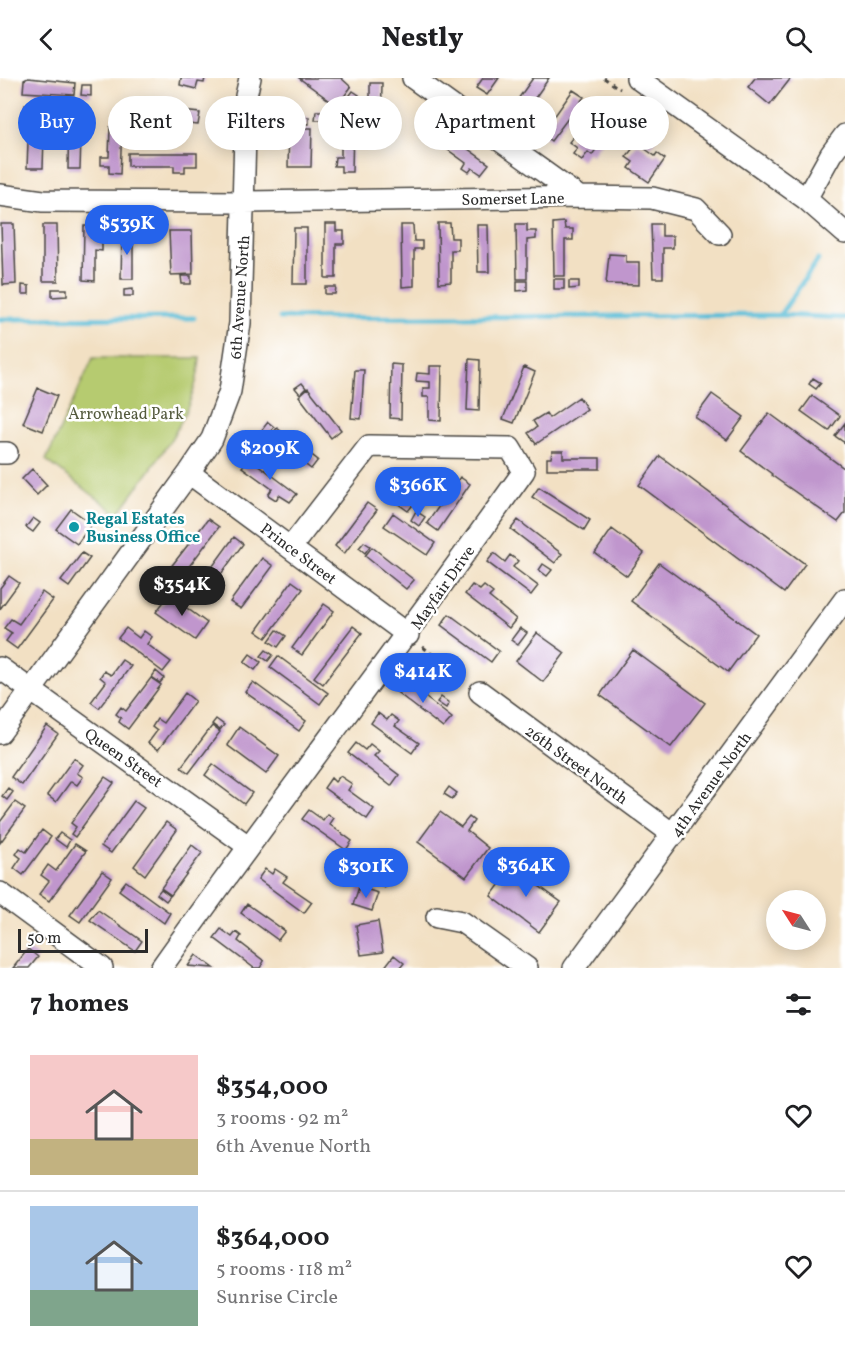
<!DOCTYPE html>
<html lang="en">
<head>
<meta charset="utf-8">
<style>
  :root { --surface:#fff; --page:#f2f2f2; --text:#202124; --muted:#757577; --line:#e0e0e0; --accent:#2563eb }
  body { margin:0; font-family:Vollkorn,serif; background:var(--page); color:var(--text); height:100vh; display:flex; flex-direction:column; font-size:22px; white-space:nowrap }
  * { box-sizing:border-box; margin:0 }
  p { font-size:20px; color:var(--muted) }
  .icon { flex:none; width:33px; height:33px; fill:none; stroke:currentColor; stroke-width:2; stroke-linecap:round; stroke-linejoin:round }
  .map { position:relative; height:890px; overflow:hidden }
  .sheet { display:flex; flex-direction:column; background:var(--surface); flex:1 }
  .sheet>* { flex:none }
  .banner { position:absolute; left:18px; top:18px; width:810px; height:54px; display:flex; gap:12px }
  .needle { width:39px; rotate:306deg }
  .controls { position:absolute; left:766px; top:812px; display:grid; gap:12px }
  .controls a { display:grid; place-items:center; width:60px; height:60px; border-radius:50%; background:var(--surface); box-shadow:0 3px 15px #0003; font-size:30px }
  .scale { position:absolute; left:18px; bottom:15px; width:130px; box-sizing:border-box; padding-left:6px; border:3px solid #2b2b2b; border-top:0; font-size:16px; line-height:21px; white-space:nowrap; color:#2b2b2b; -webkit-text-stroke:4px #fff; paint-order:stroke }
  .price { position:absolute; translate:-50% -51px; padding:0 14px; border-radius:21px; background:var(--accent); color:#fff; font-size:20px; line-height:39px; filter:drop-shadow(0 2px 3px #0008) }
  .price::after { content:''; position:absolute; left:50%; top:36px; width:18px; height:14px; margin-left:-9px; background:inherit; clip-path:polygon(0 0,100% 0,50% 100%) }
  .price.active { background:#222; color:#fff }
  ul { padding:0; list-style:none }
  li { display:flex; align-items:center; gap:18px; height:150px; padding:0 30px }
  li+li { border-top:2px solid var(--line) }
  li span { display:grid; place-items:center; flex:none; width:168px; height:120px; border-radius:0px; color:#555 }
  li>.icon { margin-inline-start:auto }
  span .icon { width:72px; height:72px; fill:#fffc; stroke-width:1 }
  li b { font-size:26px }
  h2 { display:flex; justify-content:space-between; align-items:center; height:72px; padding:0 30px; font-size:26px }
  .pill { padding:0 21px; border-radius:27px; background:var(--surface); box-shadow:0 3px 15px #0003; font-size:21px; line-height:54px }
  .pill.active { background:var(--accent); color:#fff }
  header { display:flex; justify-content:space-between; align-items:center; height:78px; padding:0 30px; background:var(--surface); font-size:27px; font-weight:800 }
  .map>svg:first-child { display:block }
</style>
</head>
<body>
<header><svg class="icon" aria-label="back" viewBox="0 0 24 24"><path d="M15 5l-7 7 7 7"/></svg>Nestly<svg class="icon" aria-label="search" viewBox="0 0 24 24"><circle cx="10" cy="10" r="6"/><path d="M15 15l6 6"/></svg></header>
<div class="map">
<svg width="845" height="890" viewBox="0 0 845 890">
  <rect width="100%" height="100%" fill="#fff"/>
  <filter id="ink" filterUnits="userSpaceOnUse"><feTurbulence type="fractalNoise" baseFrequency=".0167" numOctaves="2"/><feDisplacementMap in="SourceGraphic" scale="12" xChannelSelector="R" yChannelSelector="G"/><feConvolveMatrix kernelMatrix="1 2 1 2 8 2 1 2 1" color-interpolation-filters="sRGB"/></filter>
  <filter id="wash" filterUnits="userSpaceOnUse"><feTurbulence type="fractalNoise" baseFrequency=".008" numOctaves="4" result="noise"/><feDisplacementMap in="SourceGraphic" scale="24" xChannelSelector="R" yChannelSelector="G"/><feGaussianBlur stdDeviation="1.35" result="paint"/><feColorMatrix in="noise" values="0 0 0 0 0 0 0 0 0 0 0 0 0 0 0 0 0 1.4 0 .05"/><feComposite in="paint" operator="in"/></filter>
  <g filter="url(#wash)">
    <rect width="100%" height="100%" fill="#f2e0c3"/>
    <path fill="#b6cb6f" stroke="#707b4d" stroke-width="1.5" d="M 93,280 L 200,280 C 195,341 153,387 118,436 L 46,382 Z"/>
    <g fill="none" stroke-linecap="round" stroke-linejoin="round">
      <path stroke="#59bdd7" stroke-width="5" d="M 780,237 L 818,182
        M 280,240 L 780,237 L 845,240
        M 0,241 L 194,240"/>
    </g>
    <g id="blocks">
      <path fill="#c096cd" d="M 28,0 L 75,5 L 74,17 L 23,14 L 24,2 Z
        M 181,0 L 205,0 L 204,5 L 198,4 L 196,11 L 180,7 Z
        M 299,0 L 341,0 L 351,9 L 337,28 Z
        M 483,0 L 499,0 L 487,17 L 476,10 Z
        M 533,0 L 549,0 L 519,43 L 508,35 Z
        M 755,0 L 791,0 L 770,27 L 748,9 Z
        M 370,5 L 382,5 L 381,51 L 370,51 Z
        M 82,7 L 91,7 L 91,18 L 81,17 Z
        M 573,12 L 584,19 L 551,63 L 542,56 L 545,51 L 538,45 L 549,35 L 554,39 Z
        M 353,13 L 359,17 L 353,25 L 347,21 Z
        M 152,23 L 162,24 L 162,31 L 200,35 L 198,47 L 178,45 L 177,52 L 161,51 L 162,43 L 136,41 L 137,29 L 151,30 Z
        M 25,27 L 45,27 L 43,90 L 27,90 L 29,38 L 25,38 Z
        M 593,29 L 601,34 L 594,42 L 587,37 Z
        M 69,30 L 82,31 L 80,91 L 68,91 Z
        M 316,33 L 322,33 L 322,42 L 315,42 Z
        M 300,39 L 309,39 L 309,46 L 300,46 Z
        M 599,39 L 608,46 L 598,60 L 602,63 L 592,77 L 588,74 L 582,82 L 573,76 L 577,70 L 569,64 L 578,53 L 585,58 Z
        M 428,43 L 437,50 L 430,59 L 421,53 Z
        M 341,48 L 353,49 L 352,94 L 341,94 L 341,88 L 334,88 L 335,79 L 341,79 Z
        M 110,49 L 122,50 L 120,96 L 109,95 L 109,87 L 101,87 L 101,79 L 109,79 Z
        M 289,50 L 312,50 L 311,89 L 288,89 Z
        M 440,51 L 489,86 L 481,96 L 472,90 L 469,94 L 463,90 L 466,85 L 433,61 Z
        M 645,54 L 656,62 L 651,69 L 639,61 Z
        M 637,65 L 655,78 L 657,75 L 665,81 L 649,104 L 629,90 L 633,84 L 626,79 Z
        M 128,75 L 197,75 L 197,88 L 185,88 L 185,94 L 174,94 L 174,88 L 128,88 Z
        M 564,144 L 565,151 L 573,151 L 573,162 L 565,162 L 565,198 L 554,198 L 553,145 Z
        M 438,145 L 450,145 L 451,160 L 458,160 L 458,172 L 451,172 L 451,204 L 439,205 Z
        M 1,146 L 14,146 L 16,206 L 3,207 Z
        M 325,146 L 336,146 L 336,153 L 344,153 L 344,166 L 336,166 L 336,200 L 325,200 Z
        M 516,146 L 527,146 L 527,153 L 536,153 L 536,161 L 527,162 L 527,201 L 517,201 Z
        M 651,146 L 662,146 L 662,158 L 673,158 L 673,170 L 663,170 L 663,200 L 653,200 Z
        M 43,147 L 57,147 L 58,203 L 43,203 Z
        M 401,147 L 413,147 L 414,163 L 422,163 L 422,171 L 414,171 L 414,208 L 402,209 Z
        M 477,147 L 488,147 L 489,194 L 478,194 Z
        M 84,148 L 96,148 L 96,161 L 102,161 L 102,173 L 95,172 L 95,203 L 83,202 Z
        M 294,150 L 307,150 L 307,206 L 293,206 Z
        M 169,153 L 192,153 L 193,196 L 171,197 Z
        M 122,155 L 133,155 L 133,201 L 121,201 Z
        M 609,176 L 626,177 L 626,184 L 639,184 L 639,207 L 606,206 Z
        M 181,198 L 191,198 L 191,206 L 182,206 Z
        M 554,201 L 564,201 L 564,211 L 554,211 Z
        M 517,203 L 527,203 L 527,212 L 517,213 Z
        M 569,203 L 579,203 L 579,210 L 569,211 Z
        M 22,207 L 29,208 L 29,216 L 22,216 Z
        M 325,209 L 336,209 L 335,216 L 325,216 Z
        M 52,211 L 67,211 L 67,218 L 52,219 Z
        M 133,211 L 133,218 L 124,218 L 124,212 Z
        M 469,281 L 480,282 L 479,333 L 467,332 Z
        M 391,286 L 402,287 L 401,341 L 390,340 Z
        M 430,288 L 442,288 L 441,343 L 429,342 L 429,319 L 423,319 L 423,310 L 430,310 L 430,304 L 416,303 L 417,295 L 430,296 Z
        M 524,289 L 535,294 L 514,345 L 503,341 Z
        M 355,292 L 364,292 L 361,341 L 351,340 Z
        M 813,300 L 821,305 L 816,311 L 809,306 Z
        M 302,305 L 306,310 L 300,316 L 295,310 Z
        M 38,310 L 57,318 L 43,353 L 23,345 Z
        M 308,310 L 341,352 L 331,360 L 299,318 Z
        M 712,316 L 744,339 L 727,362 L 695,339 Z
        M 812,318 L 840,338 L 829,353 L 801,333 Z
        M 579,319 L 587,331 L 536,366 L 528,355 L 537,349 L 533,343 L 546,335 L 549,340 Z
        M 769,335 L 845,391 L 845,435 L 838,444 L 771,397 L 772,396 L 741,373 Z
        M 268,344 L 274,349 L 268,358 L 261,353 Z
        M 845,345 L 845,365 L 835,358 Z
        M 277,350 L 318,382 L 311,391 L 270,359 Z
        M 552,373 L 563,373 L 563,380 L 600,380 L 600,391 L 547,391 L 547,380 L 551,380 Z
        M 660,378 L 805,486 L 784,515 L 639,407 Z
        M 249,380 L 297,416 L 290,424 L 279,417 L 276,422 L 268,417 L 272,411 L 242,389 Z
        M 32,391 L 47,407 L 37,417 L 22,401 Z
        M 390,397 L 400,404 L 404,398 L 414,405 L 409,411 L 420,418 L 408,433 L 379,412 Z
        M 460,399 L 470,406 L 438,453 L 427,445 Z
        M 539,409 L 590,442 L 584,452 L 532,419 Z
        M 367,425 L 377,432 L 344,476 L 335,468 Z
        M 71,431 L 92,446 L 77,466 L 56,451 Z
        M 416,433 L 425,439 L 419,448 L 411,442 Z
        M 393,435 L 435,465 L 427,477 L 384,448 Z
        M 33,440 L 40,445 L 33,454 L 26,449 Z
        M 208,441 L 219,449 L 181,499 L 170,490 Z
        M 518,442 L 562,476 L 555,485 L 511,451 Z
        M 612,451 L 644,475 L 627,498 L 595,475 Z
        M 234,459 L 243,466 L 208,514 L 199,507 Z
        M 364,464 L 370,468 L 365,475 L 359,470 Z
        M 372,469 L 414,502 L 406,511 L 365,478 Z
        M 82,475 L 90,480 L 69,509 L 61,503 Z
        M 494,475 L 505,484 L 510,477 L 518,483 L 513,489 L 538,508 L 531,517 L 487,484 Z
        M 262,480 L 273,488 L 241,531 L 230,524 Z
        M 659,485 L 756,556 L 728,594 L 631,523 Z
        M 543,486 L 552,492 L 547,498 L 539,492 Z
        M 9,498 L 19,505 L 0,531 L 0,510 Z
        M 292,503 L 303,511 L 266,560 L 256,553 Z
        M 472,507 L 480,512 L 484,508 L 493,515 L 489,519 L 516,541 L 509,550 L 465,516 Z
        M 42,514 L 53,522 L 17,571 L 6,563 L 12,555 L 4,550 L 11,541 L 19,546 Z
        M 169,517 L 207,545 L 195,562 L 156,534 Z
        M 324,526 L 334,533 L 302,577 L 292,570 Z
        M 449,536 L 499,573 L 491,584 L 441,547 Z
        M 353,548 L 362,555 L 323,606 L 314,599 Z
        M 126,550 L 139,560 L 144,553 L 152,559 L 147,566 L 171,584 L 163,594 L 118,560 Z
        M 520,550 L 527,555 L 518,567 L 511,562 Z
        M 277,552 L 286,558 L 278,569 L 269,563 Z
        M 537,555 L 565,575 L 543,604 L 516,583 Z
        M 266,572 L 273,577 L 268,583 L 261,578 Z
        M 633,572 L 705,625 L 671,669 L 600,617 Z
        M 250,576 L 261,584 L 255,592 L 244,584 Z
        M 278,578 L 328,615 L 320,626 L 270,589 Z
        M 122,582 L 131,588 L 99,630 L 91,624 L 106,604 L 100,599 L 104,593 L 111,597 Z
        M 156,593 L 164,600 L 160,605 L 152,599 Z
        M 151,600 L 161,607 L 128,651 L 119,644 L 121,640 L 116,636 L 121,629 L 126,633 Z
        M 403,602 L 452,640 L 443,650 L 394,612 Z
        M 253,604 L 306,643 L 299,653 L 245,614 Z
        M 185,615 L 195,623 L 158,672 L 148,665 L 157,653 L 152,649 L 157,641 L 163,645 Z
        M 441,619 L 449,625 L 446,630 L 437,624 Z
        M 378,635 L 387,642 L 391,637 L 399,643 L 395,648 L 419,665 L 412,675 L 371,645 Z
        M 216,641 L 224,647 L 220,652 L 212,646 Z
        M 47,648 L 58,656 L 22,707 L 11,699 Z
        M 212,648 L 220,654 L 189,695 L 181,689 Z
        M 239,649 L 279,678 L 266,696 L 227,667 Z
        M 356,665 L 365,672 L 370,666 L 379,673 L 374,678 L 399,697 L 391,708 L 348,675 Z
        M 74,680 L 83,687 L 77,695 L 83,699 L 77,707 L 71,703 L 56,724 L 47,717 Z
        M 213,686 L 252,715 L 244,726 L 205,697 Z
        M 340,698 L 352,706 L 348,712 L 374,731 L 367,741 L 324,710 L 331,700 L 335,704 Z
        M 105,699 L 114,705 L 75,759 L 71,756 L 76,749 L 71,745 Z
        M 449,709 L 457,715 L 452,721 L 444,716 Z
        M 8,710 L 13,714 L 7,722 L 2,718 Z
        M 134,723 L 144,730 L 111,775 L 101,768 Z
        M 15,724 L 25,731 L 0,765 L 0,744 Z
        M 309,732 L 323,742 L 327,736 L 333,740 L 329,746 L 352,763 L 346,772 L 302,741 Z
        M 440,734 L 461,749 L 469,739 L 474,743 L 467,753 L 488,770 L 466,799 L 418,764 Z
        M 166,744 L 177,752 L 145,797 L 134,788 Z
        M 42,752 L 51,759 L 23,797 L 14,790 L 21,780 L 16,776 L 20,770 L 26,774 Z
        M 60,755 L 70,762 L 66,769 L 55,761 Z
        M 75,766 L 86,773 L 49,823 L 39,816 L 49,803 L 41,797 L 48,787 L 56,793 Z
        M 192,767 L 202,775 L 171,817 L 161,810 Z
        M 383,775 L 399,792 L 384,810 L 366,792 Z
        M 513,788 L 534,804 L 542,793 L 547,797 L 539,808 L 561,824 L 539,854 L 491,818 Z
        M 265,791 L 272,796 L 275,791 L 287,799 L 283,804 L 312,824 L 304,835 L 258,801 Z
        M 102,793 L 112,800 L 80,844 L 70,837 Z
        M 126,803 L 170,835 L 164,845 L 119,812 Z
        M 359,809 L 378,815 L 372,833 L 353,827 Z
        M 161,811 L 170,818 L 166,823 L 157,816 Z
        M 247,826 L 285,853 L 278,862 L 241,835 Z
        M 98,832 L 142,863 L 135,873 L 90,842 Z
        M 378,843 L 383,874 L 361,877 L 356,847 Z
        M 221,851 L 232,859 L 236,854 L 241,858 L 238,863 L 264,883 L 260,890 L 254,890 L 214,860 Z
        M 28,871 L 38,879 L 29,890 L 13,890 Z
        M 196,877 L 214,890 L 188,888 Z
        M 394,877 L 404,885 L 400,890 L 384,890 Z"/>
    </g>
  </g>
  <g filter="url(#ink)">
    <use href="#blocks" fill-opacity="0" stroke="#494642" stroke-width="1.5"/>
    <g fill="none" stroke-linecap="round" stroke-linejoin="round">
      <g stroke="#494642" stroke-width="24">
        <path id="minor" d="M 637,0 L 806,121 L 845,155
          M 0,117 L 43,123 L 244,124 L 579,119 L 413,0
          M 579,119 L 652,120 L 696,131 L 720,156
          M 806,121 L 831,76 L 845,57
          M 0,375 L 7,375
          M 189,395 L 408,557
          M 0,590 L 248,768
          M 480,614 L 674,757
          M 0,655 L 189,395 L 212,361 L 230,313 L 240,245 L 246,18 L 250,0
          M 0,815 L 102,890
          M 437,839 L 462,844 L 527,890
          M 161,890 C 280,723 405,561 524,393 L 510,370 L 369,368 L 291,469
          M 574,890 L 845,521"/>
      </g>
      <path stroke="#494642" stroke-width="3" stroke-dasharray="4.5 4.5" stroke-linecap="butt" d="M 604,0 L 620,11
        M 423,569 L 465,602"/>
      <use href="#minor" stroke="#fff" stroke-width="21"/>
    </g>
  </g>
  <circle fill="#0f9aa8" stroke="#fff" stroke-width="2" cx="74" cy="449" r="6"/>
  <g text-anchor="middle" stroke-width="5" stroke-linejoin="round" paint-order="stroke">
    <g font-size="16" fill="#2b2b2b" stroke="#fff">
      <text transform="translate(513 120) rotate(-1)" y="6">Somerset Lane</text>
      <text transform="translate(239 219) rotate(-86)" y="6">6th Avenue North</text>
      <text transform="translate(299 475) rotate(37)" y="6">Prince Street</text>
      <text transform="translate(442 509) rotate(-55)" y="6">Mayfair Drive</text>
      <text transform="translate(124 679) rotate(35)" y="6">Queen Street</text>
      <text transform="translate(577 686) rotate(36)" y="6">26th Street North</text>
      <text transform="translate(710 706) rotate(-54)" y="6">4th Avenue North</text>
    </g>
    <g font-size="16" fill="#555b3f" stroke="#fff">
      <text x="126" y="341">Arrowhead Park</text>
    </g>
    <g font-size="16" font-weight="bold" fill="#0d838f" stroke="#fff" text-anchor="start">
      <text x="86" y="446">Regal Estates<tspan x="86" dy="18">Business Office</tspan></text>
    </g>
  </g>
</svg>
<div class="controls">
<a><svg class="needle" viewBox="-14 -14 28 28"><path d="M0-13l5 13h-10z" fill="#e53935"/><path d="M0 13l5-13h-10z" fill="#757577"/></svg></a>
</div>
<div class="scale">50 m</div>
<b class="price" style="left:127px;top:178px">$539K</b>
<b class="price" style="left:270px;top:403px">$209K</b>
<b class="price" style="left:418px;top:440px">$366K</b>
<b class="price active" style="left:182px;top:539px">$354K</b>
<b class="price" style="left:423px;top:626px">$414K</b>
<b class="price" style="left:526px;top:820px">$364K</b>
<b class="price" style="left:366px;top:821px">$301K</b>
<div class="banner">
<a class="pill active">Buy</a>
<a class="pill">Rent</a>
<a class="pill">Filters</a>
<a class="pill">New</a>
<a class="pill">Apartment</a>
<a class="pill">House</a>
</div>
</div>
<section class="sheet">
<h2>7 homes<svg class="icon" aria-label="filters" viewBox="0 0 24 24"><path d="M4 7h16M4 17h16"/><circle cx="9" cy="7" r="2"/><circle cx="15" cy="17" r="2"/></svg></h2>
<ul>
<li><span style="background:linear-gradient(#f6c9c9 70%,#c2b280 0)"><svg class="icon" aria-label="home" viewBox="0 0 24 24"><path d="M3 11l9-7 9 7M6 9v11h12V9"/></svg></span><div><b>$354,000</b><p>3 rooms · 92 m²</p><p>6th Avenue North</p></div><svg class="icon" aria-label="heart" viewBox="0 0 24 24"><path d="M12 20l-8-8c-3-5 5-10 8-4 3-6 11-1 8 4z"/></svg></li>
<li><span style="background:linear-gradient(#a9c7e8 70%,#7fa58c 0)"><svg class="icon" aria-label="home" viewBox="0 0 24 24"><path d="M3 11l9-7 9 7M6 9v11h12V9"/></svg></span><div><b>$364,000</b><p>5 rooms · 118 m²</p><p>Sunrise Circle</p></div><svg class="icon" aria-label="heart" viewBox="0 0 24 24"><path d="M12 20l-8-8c-3-5 5-10 8-4 3-6 11-1 8 4z"/></svg></li>
</ul>
</section>
</body>
</html>
